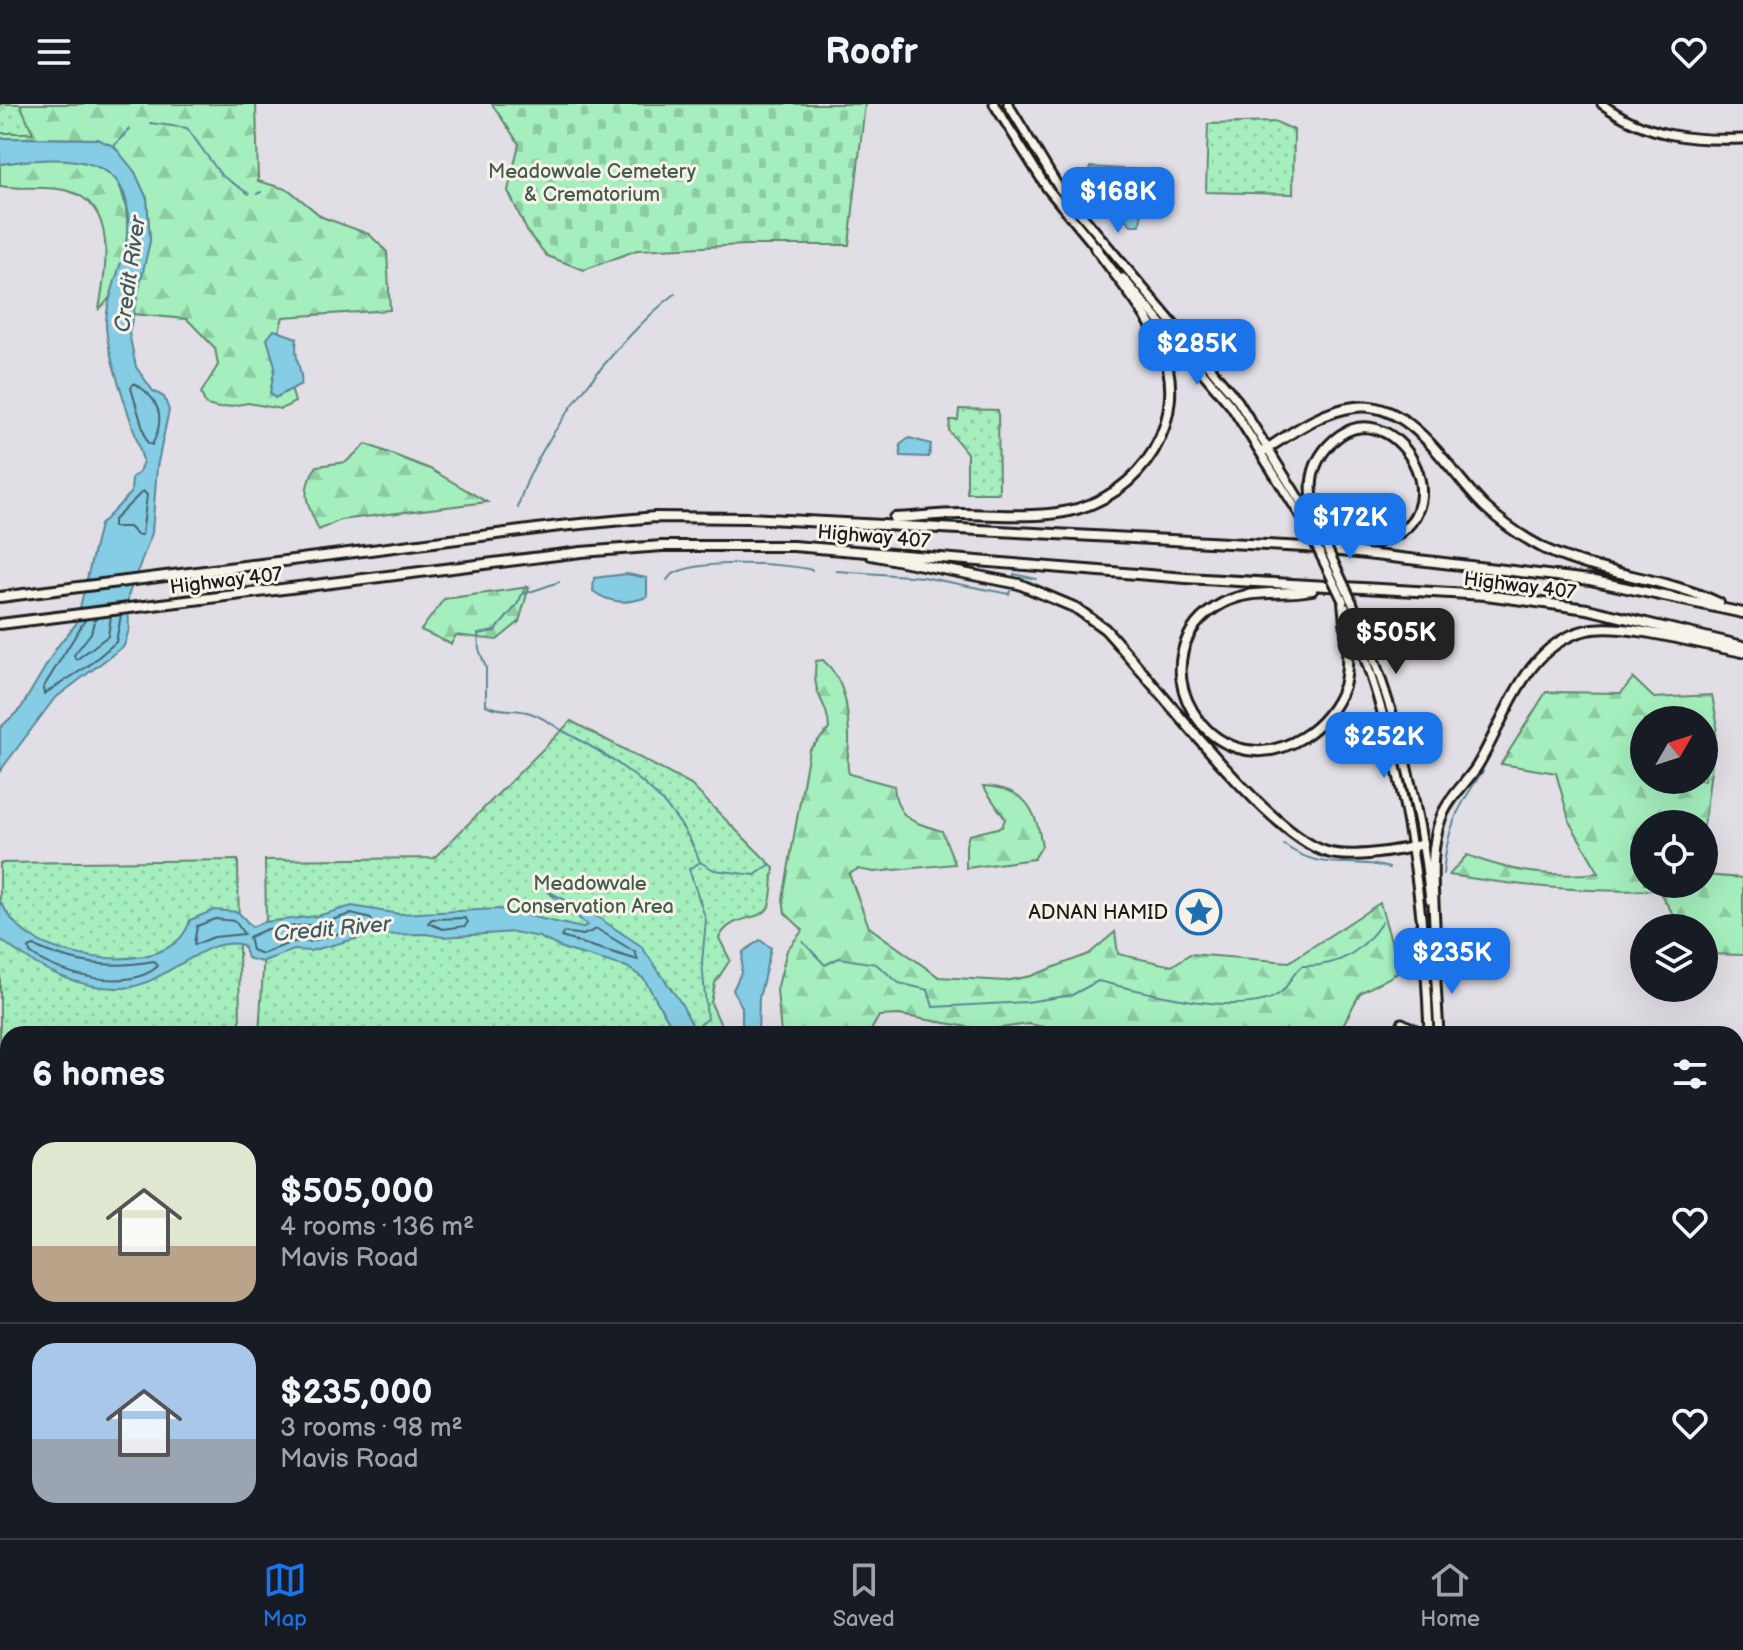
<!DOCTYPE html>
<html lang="en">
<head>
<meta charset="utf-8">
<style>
  :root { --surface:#171b24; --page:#20242c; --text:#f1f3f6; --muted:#9ea1a6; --line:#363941; --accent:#1a73e8 }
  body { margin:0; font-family:"Balsamiq Sans",sans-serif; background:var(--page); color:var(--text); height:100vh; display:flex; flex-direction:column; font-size:30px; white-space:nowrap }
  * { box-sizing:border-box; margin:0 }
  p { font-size:26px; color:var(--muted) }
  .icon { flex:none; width:44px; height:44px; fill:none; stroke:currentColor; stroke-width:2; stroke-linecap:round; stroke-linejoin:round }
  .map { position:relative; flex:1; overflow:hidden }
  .details { position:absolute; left:0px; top:922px; width:1744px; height:512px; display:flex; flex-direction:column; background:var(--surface); border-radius:24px 24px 0 0; box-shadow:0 8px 32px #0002 }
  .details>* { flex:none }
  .needle { width:52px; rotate:51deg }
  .buttons { position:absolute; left:1630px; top:602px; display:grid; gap:16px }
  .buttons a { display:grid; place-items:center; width:88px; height:88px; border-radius:50%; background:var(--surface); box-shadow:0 8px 32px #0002; font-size:40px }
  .price { position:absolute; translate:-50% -68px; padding:0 18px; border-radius:16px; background:var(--accent); color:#fff; font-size:26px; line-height:52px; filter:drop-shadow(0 2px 4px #0008) }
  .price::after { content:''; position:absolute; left:50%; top:48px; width:24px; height:18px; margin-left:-12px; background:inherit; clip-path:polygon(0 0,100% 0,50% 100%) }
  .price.selected { background:#222; color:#fff }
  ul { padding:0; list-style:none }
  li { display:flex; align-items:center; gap:24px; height:200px; padding:0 32px }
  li+li { border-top:2px solid var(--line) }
  li span { display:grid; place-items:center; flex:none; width:224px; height:160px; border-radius:24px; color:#555 }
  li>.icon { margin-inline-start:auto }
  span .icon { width:96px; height:96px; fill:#fffc; stroke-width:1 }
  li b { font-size:34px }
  h2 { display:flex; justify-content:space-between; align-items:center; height:96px; padding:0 32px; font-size:34px }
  header { display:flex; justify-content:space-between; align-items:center; height:104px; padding:0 32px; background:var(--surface); font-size:36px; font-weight:800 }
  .tab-bar { display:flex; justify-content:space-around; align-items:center; height:112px; border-top:2px solid var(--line); background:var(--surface); font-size:22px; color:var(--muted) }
  .tab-bar a { display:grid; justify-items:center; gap:4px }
  .tab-bar .selected { color:var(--accent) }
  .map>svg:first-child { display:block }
</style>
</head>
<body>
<header><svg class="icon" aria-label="menu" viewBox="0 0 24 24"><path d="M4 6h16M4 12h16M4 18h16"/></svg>Roofr<svg class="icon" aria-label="heart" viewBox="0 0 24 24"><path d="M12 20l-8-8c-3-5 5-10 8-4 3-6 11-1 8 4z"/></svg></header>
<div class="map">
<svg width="1743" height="1434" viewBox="0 0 1743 1434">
  <defs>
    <pattern id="forest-firs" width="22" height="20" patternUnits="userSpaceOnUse" patternTransform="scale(2)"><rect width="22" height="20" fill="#a5efbe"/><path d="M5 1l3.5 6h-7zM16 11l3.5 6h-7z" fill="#8dcca3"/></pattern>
    <pattern id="cemetery-stones" width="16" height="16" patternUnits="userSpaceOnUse" patternTransform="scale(2)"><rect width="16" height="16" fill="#a5efbe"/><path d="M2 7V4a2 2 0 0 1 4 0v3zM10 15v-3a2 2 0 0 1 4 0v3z" fill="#8dcca3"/></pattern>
    <pattern id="park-dots" width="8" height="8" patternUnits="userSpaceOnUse" patternTransform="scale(2)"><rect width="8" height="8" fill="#a5efbe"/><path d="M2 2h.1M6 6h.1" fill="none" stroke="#8dcca3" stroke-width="1.8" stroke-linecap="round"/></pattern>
  </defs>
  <rect width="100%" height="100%" fill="#e1dee5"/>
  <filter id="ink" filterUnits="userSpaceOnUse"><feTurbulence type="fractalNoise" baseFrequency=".0125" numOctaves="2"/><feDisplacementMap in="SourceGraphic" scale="16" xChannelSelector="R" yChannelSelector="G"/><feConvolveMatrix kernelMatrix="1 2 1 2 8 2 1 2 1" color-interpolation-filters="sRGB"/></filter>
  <g filter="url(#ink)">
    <path fill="url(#forest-firs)" stroke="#60866d" stroke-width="2" fill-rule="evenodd" d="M 0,0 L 256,0 L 258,77 L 289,86 L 322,113 L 369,130 L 387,148 L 390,206 L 283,213 L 277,234 L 295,298 L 281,305 L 248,299 L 219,304 L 206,301 L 201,289 L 218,261 L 215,244 L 187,215 L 132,210 L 150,137 L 147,95 L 97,35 L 0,34 Z
      M 34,55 C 56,56 88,51 107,65 C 140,91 129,183 99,205 C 106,166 118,100 68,87 C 47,81 22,86 0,82 L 0,60 Z
      M 366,340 L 430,365 L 487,398 L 340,416 L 319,426 C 307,401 299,386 317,362 L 346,358 Z
      M 529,483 L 519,518 L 497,536 L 456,531 L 451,540 L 421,526 L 444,495 Z
      M 823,556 C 845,576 848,603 849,632 C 850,646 845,657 849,670 L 894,682 C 897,716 913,718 942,727 L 955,760 L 874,768 L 858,765 L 849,770 L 869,823 L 939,873 L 1005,877 L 1031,872 L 1089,850 L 1115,828 L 1118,850 L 1172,862 L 1190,850 L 1289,858 L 1380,799 L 1400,868 L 1360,889 L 1343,921 L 1327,930 L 1078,930 L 1029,920 L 986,926 L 899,911 L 879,912 L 869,930 L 781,930 L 777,886 L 787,846 L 803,826 L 785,809 L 783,795 L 809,646 L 829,625 C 828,594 811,596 816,557 Z
      M 1633,574 L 1654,594 L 1712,591 L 1717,618 L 1704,722 L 1644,720 L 1644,780 L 1704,780 L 1704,771 L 1743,774 L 1743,851 L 1704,850 L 1704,824 L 1682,824 L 1658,786 C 1586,789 1520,782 1449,771 L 1467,751 C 1511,768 1552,774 1599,769 L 1570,719 L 1556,669 L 1501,660 L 1546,588 L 1621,589 ZM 1644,616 L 1704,616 L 1704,676 L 1644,676 Z
      M 983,682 C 1024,684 1036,703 1042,742 L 1034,755 L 966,764 L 966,741 L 969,731 L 1002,723 L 1005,715 Z"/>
    <path fill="url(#cemetery-stones)" stroke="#60866d" stroke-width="2" d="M 492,0 L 865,0 L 849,141 L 746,141 L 637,146 L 584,166 L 547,152 L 528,129 L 508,87 L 519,40 Z"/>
    <path fill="url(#park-dots)" stroke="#60866d" stroke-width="2" d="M 0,0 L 20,0 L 33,29 L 0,29 Z
      M 1276,18 L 1294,26 L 1293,90 L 1206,88 L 1208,20 Z
      M 959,305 L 998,306 L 999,389 L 967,389 L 967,349 L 949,327 L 950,316 L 958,316 Z
      M 571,617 L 691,681 L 774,764 C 772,776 773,791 769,802 C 762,819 732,808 719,834 L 730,856 L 715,879 L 711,899 L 725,930 L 259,930 L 266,817 L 265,756 L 434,754 Z
      M 238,756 L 240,930 L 8,930 L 8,959 L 0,957 L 0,759 Z
      M 1736,1323 L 1743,1323 L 1743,1434 L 1659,1434 L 1660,1426 L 1736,1426 Z
      M 170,1426 L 694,1426 L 692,1434 L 169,1434 Z"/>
    <path fill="#85cde5" stroke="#5b8695" stroke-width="2" d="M 0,34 L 97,35 L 114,42 L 135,68 L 147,95 L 150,137 L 129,229 L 136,263 L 153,287 L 164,293 L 169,306 L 157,363 L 152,429 L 128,492 L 129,525 L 124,542 L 54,595 L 0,667 L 0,624 L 21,604 L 57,543 L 76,520 L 100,421 L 131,389 L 132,373 L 139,369 L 143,357 C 134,320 104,248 106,216 C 108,190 121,164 126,139 C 143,46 65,51 0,60 Z
      M 1090,63 L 1139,66 L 1147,71 L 1140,121 L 1131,121 L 1087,75 Z
      M 274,226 L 297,234 C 293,256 304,269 301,280 L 275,294 L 270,289 L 275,262 L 267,235 Z
      M 909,334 L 931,340 L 929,353 L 901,352 L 900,341 Z
      M 627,470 L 647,474 L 647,493 C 627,500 610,500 593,487 L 594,474 Z
      M 547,787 L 590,808 L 641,842 L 681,899 L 697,930 L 676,930 L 644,875 L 627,863 L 564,845 L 539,833 L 514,828 L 443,833 L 426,830 L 370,831 L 310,847 L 294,846 L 261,858 L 247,854 L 243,841 C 218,835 201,849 180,860 C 163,870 143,883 123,884 C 76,886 35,863 0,835 L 0,797 C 6,808 16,822 27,830 C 65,858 175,872 190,816 L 214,806 L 238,808 L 252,823 L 264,818 L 317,812 L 352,802 L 399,810 L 498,805 L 582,824 L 587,821 Z
      M 760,836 L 771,844 L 759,894 L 758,930 L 742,930 L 742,903 L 733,886 L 741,869 L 743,848 Z"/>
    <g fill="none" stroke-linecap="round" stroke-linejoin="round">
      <path stroke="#46636c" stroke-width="2" d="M 1104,71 L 1139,76 L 1134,107 L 1129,107 L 1101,78 Z
        M 134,279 C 160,295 166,314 152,341 L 147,338 L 131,284 Z
        M 143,387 L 147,391 L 142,431 L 137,431 L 129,423 L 113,423 L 113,417 Z
        M 95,514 L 91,529 L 74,551 L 76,556 L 108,532 L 111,512
        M 85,516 L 43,584 L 44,590 L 88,562 L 116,538 L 121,511
        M 351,810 L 371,815 L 373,820 L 309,838 L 292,838 L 262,850 L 252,846 L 249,833 L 267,825 L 318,820 Z
        M 465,814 L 468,818 L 465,822 L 443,825 L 428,819 L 432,815 Z
        M 215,815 L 235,817 L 244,830 L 214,833 L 194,841 L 197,822 Z
        M 597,825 L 635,848 L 638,856 L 561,833 L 564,828 L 583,831 Z
        M 34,842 C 74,860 111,865 154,857 L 158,862 C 129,889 59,871 30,849 L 29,844 Z"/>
      <path stroke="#5b8695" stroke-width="2" d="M 150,19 L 187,24 L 221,71 L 249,90
        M 114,42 L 129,25
        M 257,90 L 261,88
        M 518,404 C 532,341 623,229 675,190
        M 836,467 L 923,473 L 1009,490 L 1010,487
        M 1014,473 L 1014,470 L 1036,475
        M 667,476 C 681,453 786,459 812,466
        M 526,482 L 517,501 L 495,527 L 478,530 L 479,545 L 486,564 L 486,601 C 501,609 517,603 533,610 C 544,614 554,622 565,628 C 622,658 677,696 700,758 L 714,766 L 755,771 L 771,760
        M 524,490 L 559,478
        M 1284,741 C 1326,770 1348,752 1389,764
        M 1443,770 C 1447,724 1457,704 1483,667
        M 803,838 L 825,861 L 839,854 L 876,860 L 899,879 L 928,886 L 933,903 L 1027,898 L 1072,891 L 1098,877 C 1142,887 1241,915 1279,890 C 1289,883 1291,870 1302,862 C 1339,863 1362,848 1382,818
        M 694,926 L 707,915 L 702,858 L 706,816 L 689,765 L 699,759
        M 582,1434 L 586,1426"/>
      <g stroke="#1c1c1c" stroke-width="13">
        <path id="secondary" d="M 994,0 L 1047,84 L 1099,147
          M 1008,0 L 1059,84 L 1238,297 L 1317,424
          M 1602,0 C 1646,32 1690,37 1743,35
          M 1123,174 L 1231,302 L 1305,419
          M 1352,498 C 1391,593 1420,693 1430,796
          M 1345,503 C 1402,639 1424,783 1429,930
          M 1434,844 L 1439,930
          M 1402,919 L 1424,930
          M 0,1010 L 8,1008
          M 0,1025 L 8,1022
          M 1143,1426 L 1146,1434
          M 1156,1426 L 1159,1434
          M 1443,1426 L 1443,1434
          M 1460,1426 L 1460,1434"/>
      </g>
      <g stroke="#1c1c1c" stroke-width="14">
        <path id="highway" d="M 1262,348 C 1290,330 1321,307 1355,303 C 1413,296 1449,369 1485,403 C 1502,419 1524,434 1545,445 C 1600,471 1664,473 1719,499
          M 894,414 C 916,413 939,410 961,410 C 995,410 1030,414 1064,408 C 1142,394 1193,314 1160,239 C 1145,205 1116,173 1095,143
          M 1319,439 C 1335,440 1353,443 1369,440 C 1479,420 1390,272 1328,342 C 1304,369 1311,396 1320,429
          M 871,451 L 1019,480 L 1076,504 L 1105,525 C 1152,575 1269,733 1327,748 C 1349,755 1401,747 1423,740
          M 1312,486 C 1281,492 1252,484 1223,499 C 1128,549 1210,692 1303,633 C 1321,622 1337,603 1344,582 C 1351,555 1345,524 1343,497
          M 0,493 L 560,422 L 655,413 L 747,414 L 1306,443 L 1590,476 L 1743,509
          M 0,520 L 581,448 L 662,442 L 793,442 L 1186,474 L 1486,491 L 1587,505 L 1743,542
          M 1435,847 C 1436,805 1426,753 1441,714 C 1448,695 1465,680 1476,664 C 1506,616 1523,541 1587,526 C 1625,518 1702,541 1743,548"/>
      </g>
      <use href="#secondary" stroke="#f7f3e8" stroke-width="7"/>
      <use href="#highway" stroke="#f7f3e8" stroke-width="8"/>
      <g stroke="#1c1c1c" stroke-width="13" stroke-linecap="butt">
        <path id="secondary-bridge" d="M 1305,419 L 1343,497
          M 1320,429 L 1352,498"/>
      </g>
      <use href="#secondary-bridge" stroke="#f7f3e8" stroke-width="7"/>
    </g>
  </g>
  <defs>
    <g id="sight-ring" transform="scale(2.3)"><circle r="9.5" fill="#f7f3e8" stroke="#1f6fb2" stroke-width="1.5"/><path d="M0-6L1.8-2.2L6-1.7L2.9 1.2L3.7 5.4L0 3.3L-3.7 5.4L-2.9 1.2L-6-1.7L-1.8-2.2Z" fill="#1f6fb2"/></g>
  </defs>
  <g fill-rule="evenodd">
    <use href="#sight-ring" x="1199" y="808"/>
  </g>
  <g text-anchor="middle" stroke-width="6" stroke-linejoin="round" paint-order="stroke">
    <g font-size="20" fill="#455b4d" stroke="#f7f3e8">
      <text x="592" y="74">Meadowvale Cemetery<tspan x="592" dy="23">&amp; Crematorium</tspan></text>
      <text x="590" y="786">Meadowvale<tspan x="590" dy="23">Conservation Area</tspan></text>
    </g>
    <g font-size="20" fill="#1c1c1c" stroke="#f7f3e8">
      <text transform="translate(874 432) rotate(5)" y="7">Highway 407</text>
      <text transform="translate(226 476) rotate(-7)" y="7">Highway 407</text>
      <text transform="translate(1520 481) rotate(7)" y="7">Highway 407</text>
    </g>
    <g font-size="20" fill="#1c1c1c" stroke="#f7f3e8" text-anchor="end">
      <text x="1168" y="815">ADNAN HAMID</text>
    </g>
    <g font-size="22" font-style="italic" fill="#415a62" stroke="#f7f3e8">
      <text transform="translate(129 170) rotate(-82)" y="8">Credit River</text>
      <text transform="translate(332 824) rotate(-5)" y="8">Credit River</text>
    </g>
  </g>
</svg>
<div class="buttons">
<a><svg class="needle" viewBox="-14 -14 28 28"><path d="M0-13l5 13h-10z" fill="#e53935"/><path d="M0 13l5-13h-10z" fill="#9ea1a6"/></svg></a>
<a><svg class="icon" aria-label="locate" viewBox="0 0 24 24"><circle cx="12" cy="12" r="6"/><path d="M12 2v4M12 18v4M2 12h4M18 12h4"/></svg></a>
<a><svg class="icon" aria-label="layers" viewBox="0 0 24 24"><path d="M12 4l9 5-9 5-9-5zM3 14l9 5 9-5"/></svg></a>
</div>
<b class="price" style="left:1118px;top:131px">$168K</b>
<b class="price" style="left:1197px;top:283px">$285K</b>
<b class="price" style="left:1350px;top:457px">$172K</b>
<b class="price selected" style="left:1396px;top:572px">$505K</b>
<b class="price" style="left:1384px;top:676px">$252K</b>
<b class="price" style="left:1452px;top:892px">$235K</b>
<section class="details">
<h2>6 homes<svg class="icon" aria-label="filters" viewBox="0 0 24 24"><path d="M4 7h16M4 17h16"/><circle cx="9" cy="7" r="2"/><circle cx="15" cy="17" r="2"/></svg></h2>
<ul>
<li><span style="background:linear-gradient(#dfe7d0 65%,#b9a48a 0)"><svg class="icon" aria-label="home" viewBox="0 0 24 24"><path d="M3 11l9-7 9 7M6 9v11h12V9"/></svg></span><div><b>$505,000</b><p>4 rooms · 136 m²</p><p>Mavis Road</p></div><svg class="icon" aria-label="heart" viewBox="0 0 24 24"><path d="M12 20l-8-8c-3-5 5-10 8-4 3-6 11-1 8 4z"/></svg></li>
<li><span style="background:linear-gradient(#a9c7e8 60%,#9aa5b1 0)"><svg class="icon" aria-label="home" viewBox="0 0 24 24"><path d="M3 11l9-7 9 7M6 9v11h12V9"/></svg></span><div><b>$235,000</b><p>3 rooms · 98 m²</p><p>Mavis Road</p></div><svg class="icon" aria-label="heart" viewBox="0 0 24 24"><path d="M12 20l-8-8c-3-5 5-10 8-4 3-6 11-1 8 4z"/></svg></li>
</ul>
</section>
</div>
<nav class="tab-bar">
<a class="selected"><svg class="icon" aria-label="map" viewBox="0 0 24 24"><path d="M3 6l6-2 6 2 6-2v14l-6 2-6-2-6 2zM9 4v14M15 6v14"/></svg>Map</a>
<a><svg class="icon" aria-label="saved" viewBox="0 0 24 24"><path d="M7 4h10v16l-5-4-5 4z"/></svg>Saved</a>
<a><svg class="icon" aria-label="home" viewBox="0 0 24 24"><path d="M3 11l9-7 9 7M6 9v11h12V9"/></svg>Home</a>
</nav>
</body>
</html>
